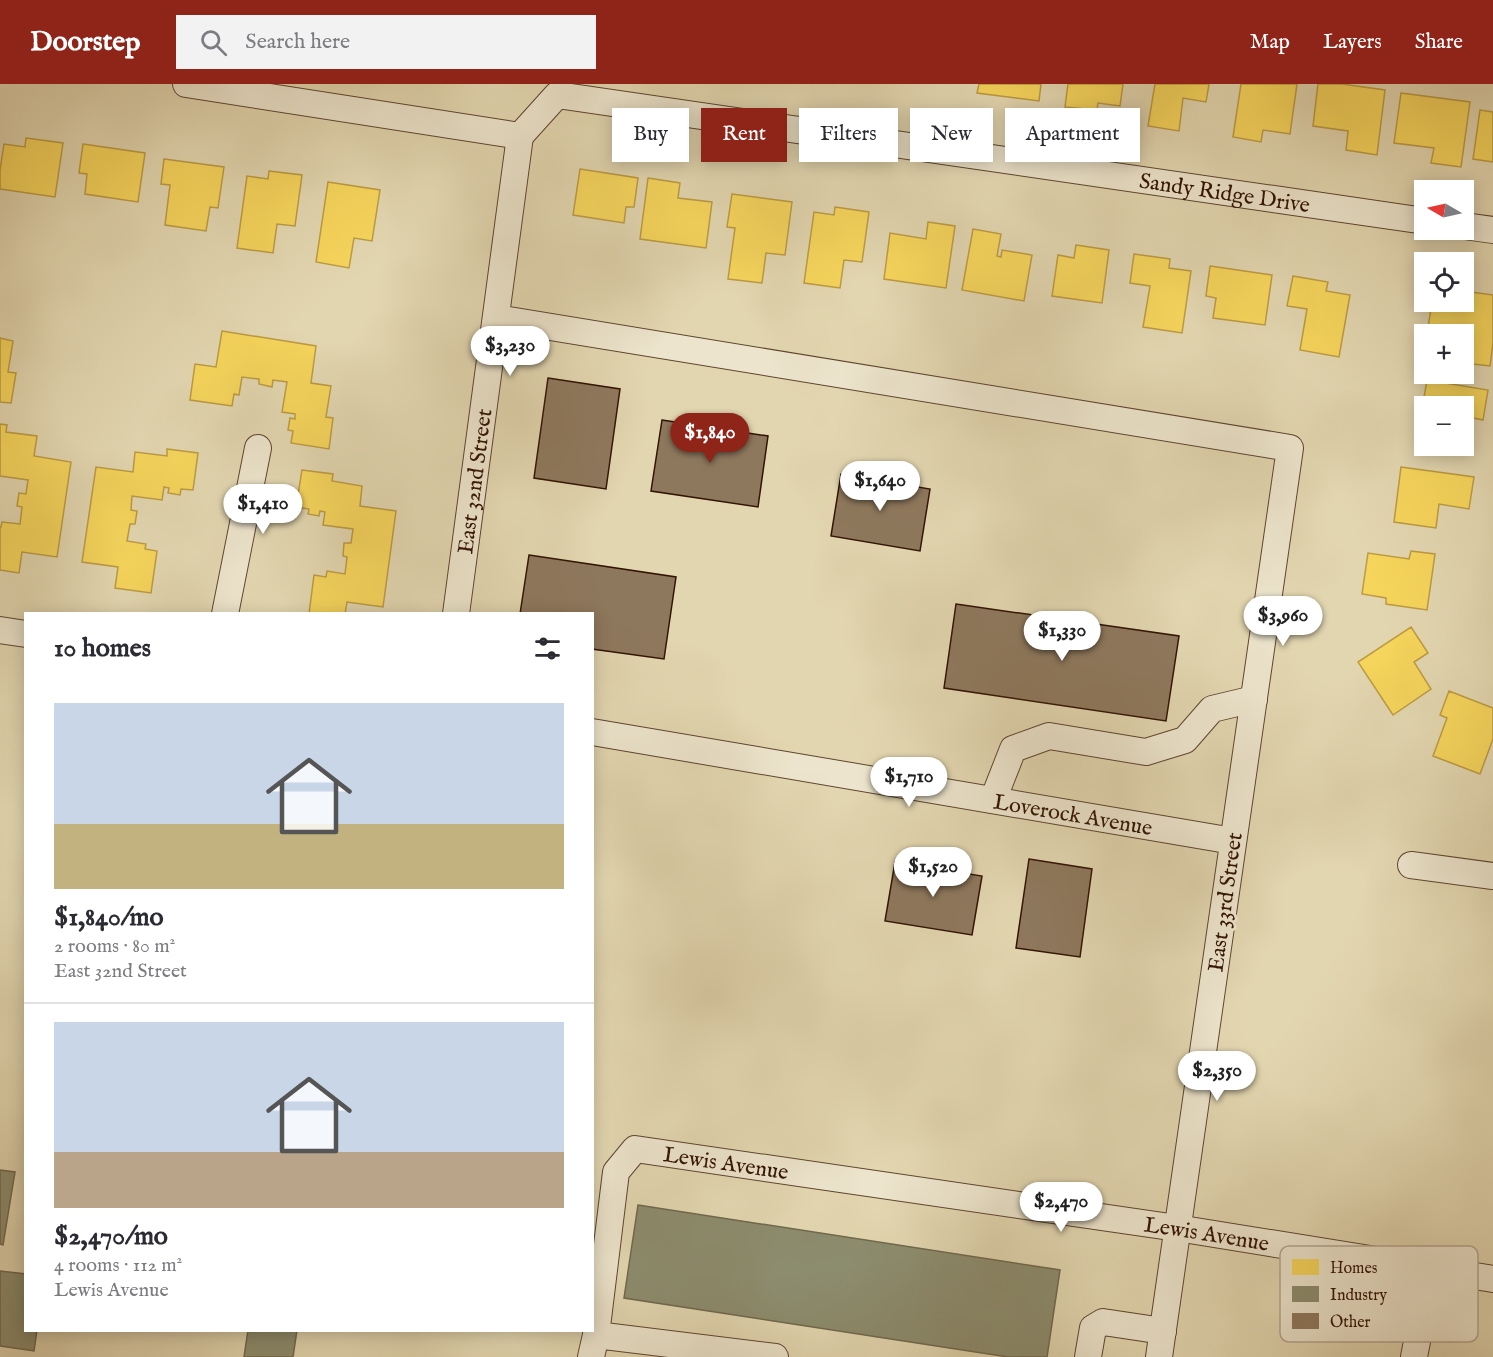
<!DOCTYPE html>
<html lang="en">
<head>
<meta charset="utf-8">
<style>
  :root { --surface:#fff; --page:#f2f2f3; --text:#2b2b33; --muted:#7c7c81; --line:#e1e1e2; --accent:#8f2418 }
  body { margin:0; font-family:"IM FELL English",serif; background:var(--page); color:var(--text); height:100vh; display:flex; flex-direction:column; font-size:22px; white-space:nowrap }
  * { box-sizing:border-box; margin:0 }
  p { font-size:20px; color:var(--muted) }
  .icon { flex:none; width:33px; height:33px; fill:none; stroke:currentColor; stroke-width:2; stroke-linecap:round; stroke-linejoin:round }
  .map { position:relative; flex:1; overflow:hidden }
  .panel { position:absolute; left:24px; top:528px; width:570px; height:720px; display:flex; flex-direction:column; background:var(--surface); border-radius:0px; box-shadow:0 3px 15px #0003 }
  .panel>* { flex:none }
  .top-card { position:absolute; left:612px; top:24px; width:570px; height:54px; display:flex; gap:12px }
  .needle { width:39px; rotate:279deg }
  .controls { position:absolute; left:1414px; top:96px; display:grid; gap:12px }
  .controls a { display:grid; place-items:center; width:60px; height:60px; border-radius:0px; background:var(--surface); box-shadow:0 3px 15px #0003; font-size:30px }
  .price { position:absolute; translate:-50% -51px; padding:0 14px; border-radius:21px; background:#fff; color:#222; font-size:20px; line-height:39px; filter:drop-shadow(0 2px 3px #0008) }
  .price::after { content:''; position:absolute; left:50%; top:36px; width:18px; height:14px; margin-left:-9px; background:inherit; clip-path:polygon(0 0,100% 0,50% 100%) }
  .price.active { background:var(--accent); color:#fff }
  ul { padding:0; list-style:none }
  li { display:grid; align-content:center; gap:12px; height:318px; padding:0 30px }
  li+li { border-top:2px solid var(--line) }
  li span { display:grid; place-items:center; height:186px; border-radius:0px; color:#555 }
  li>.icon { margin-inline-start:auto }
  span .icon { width:108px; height:108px; fill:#fffc; stroke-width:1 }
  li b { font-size:26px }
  h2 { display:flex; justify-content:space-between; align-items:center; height:72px; padding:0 30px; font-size:26px }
  .pill { padding:0 21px; border-radius:0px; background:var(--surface); box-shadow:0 3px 15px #0003; font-size:21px; line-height:54px }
  .pill.active { background:var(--accent); color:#fff }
  header { display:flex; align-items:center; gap:36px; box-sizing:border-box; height:84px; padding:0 30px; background:var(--accent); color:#fff }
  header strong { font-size:28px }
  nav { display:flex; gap:33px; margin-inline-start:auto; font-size:21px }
  .search { width:420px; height:54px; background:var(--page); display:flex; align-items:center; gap:15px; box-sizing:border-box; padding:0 21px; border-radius:0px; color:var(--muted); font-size:22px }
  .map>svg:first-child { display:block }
</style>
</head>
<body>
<header>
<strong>Doorstep</strong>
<div class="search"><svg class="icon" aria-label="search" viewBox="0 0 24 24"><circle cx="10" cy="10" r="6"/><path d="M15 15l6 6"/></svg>Search here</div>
<nav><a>Map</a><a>Layers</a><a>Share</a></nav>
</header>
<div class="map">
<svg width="1493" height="1273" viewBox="0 0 1493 1273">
  <rect width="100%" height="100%" fill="#e2d6b0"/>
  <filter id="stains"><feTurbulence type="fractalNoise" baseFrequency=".00333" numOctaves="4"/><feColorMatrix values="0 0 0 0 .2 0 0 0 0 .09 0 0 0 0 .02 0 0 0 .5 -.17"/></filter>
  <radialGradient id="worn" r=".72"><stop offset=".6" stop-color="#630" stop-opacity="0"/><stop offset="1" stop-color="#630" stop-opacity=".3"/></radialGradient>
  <path fill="#f6d55c" stroke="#bc9b42" stroke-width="1.5" d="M 979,0 L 1041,0 L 1039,17 L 977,9 Z
    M 1068,0 L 1123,0 L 1120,22 L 1098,19 L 1097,26 L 1065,23 Z
    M 1155,0 L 1209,0 L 1206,18 L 1183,14 L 1179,47 L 1148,42 Z
    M 1241,0 L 1297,0 L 1290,50 L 1263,46 L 1261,58 L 1233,53 Z
    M 1318,0 L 1342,0 L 1385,6 L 1377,71 L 1346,66 L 1348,47 L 1313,42 Z
    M 1401,9 L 1470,18 L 1461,83 L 1431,79 L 1434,64 L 1394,59 Z
    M 1480,26 L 1493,28 L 1493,78 L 1473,75 Z
    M 26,54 L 63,59 L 55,113 L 0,105 L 0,86 L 4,60 L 25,63 Z
    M 83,60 L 145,69 L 138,118 L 85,110 L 87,90 L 79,89 Z
    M 164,75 L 224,83 L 218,124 L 210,123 L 206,147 L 165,141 L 170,101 L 161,100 Z
    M 580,85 L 638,94 L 634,123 L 626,123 L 624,139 L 573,131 Z
    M 269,87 L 302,91 L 295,142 L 277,140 L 273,169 L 237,164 L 247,92 L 268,95 Z
    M 648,94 L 680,99 L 678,114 L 712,118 L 706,164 L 640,155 Z
    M 328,98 L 380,106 L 372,157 L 354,154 L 349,184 L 316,178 Z
    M 732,110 L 792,118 L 785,171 L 766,169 L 762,199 L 728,195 L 735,144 L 727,143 Z
    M 835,123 L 869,128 L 862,178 L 844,176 L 840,204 L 804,199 L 814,128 L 834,131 Z
    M 928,138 L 955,142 L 946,204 L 884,195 L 890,149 L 926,155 Z
    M 973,145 L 1001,150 L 997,172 L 1001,173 L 1002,166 L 1032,171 L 1024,217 L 962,206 Z
    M 1076,161 L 1109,166 L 1102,219 L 1052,212 L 1058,171 L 1074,174 Z
    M 1134,170 L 1170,175 L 1169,184 L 1191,187 L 1182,249 L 1143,243 L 1150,202 L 1130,199 Z
    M 1210,182 L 1272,191 L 1265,241 L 1213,234 L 1216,214 L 1206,212 Z
    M 1293,192 L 1328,198 L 1326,207 L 1350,211 L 1339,273 L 1300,266 L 1307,225 L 1287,222 Z
    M 1464,207 L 1493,211 L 1493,259 L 1490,282 L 1464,279 L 1466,257 L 1464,256 L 1464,250 L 1427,250 L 1432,218 L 1464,218 Z
    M 222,247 L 316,262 L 311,299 L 331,302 L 326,333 L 333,334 L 329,365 L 291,359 L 293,347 L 288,346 L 290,334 L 295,335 L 295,330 L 282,328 L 287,298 L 273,296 L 272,303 L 259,300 L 259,295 L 242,293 L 239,311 L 234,310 L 232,322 L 190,316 L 195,280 L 216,283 Z
    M 0,254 L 13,257 L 8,288 L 16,289 L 11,319 L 0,318 Z
    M 1427,296 L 1488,306 L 1483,336 L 1469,333 L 1464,360 L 1464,322 L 1425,322 L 1425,361 L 1416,359 Z
    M 0,340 L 7,341 L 6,348 L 37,352 L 34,372 L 71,378 L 57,473 L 22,468 L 19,489 L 0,486 L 0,443 L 1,443 L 2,438 L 20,440 L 22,423 L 17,422 L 19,409 L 26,410 L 28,396 L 0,392 Z
    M 1430,362 L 1464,362 L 1463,367 Z
    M 167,365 L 198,369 L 193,406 L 181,405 L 180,411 L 168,409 L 169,404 L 164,403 L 162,416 L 132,412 L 131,426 L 137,427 L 135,440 L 130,440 L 127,457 L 146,460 L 145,465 L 157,467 L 151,509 L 115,504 L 118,483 L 82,478 L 96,383 L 133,388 L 135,368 L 167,372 Z
    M 1401,383 L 1474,393 L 1469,425 L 1439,420 L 1436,444 L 1394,438 Z
    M 302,386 L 333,390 L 332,397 L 362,402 L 360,422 L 396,427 L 383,523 L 347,518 L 345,530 L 309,530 L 314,491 L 326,493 L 327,487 L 345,490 L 347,473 L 343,472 L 344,459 L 351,459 L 353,445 L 323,441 L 325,428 L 320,427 L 319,432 L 308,430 L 309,425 L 296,423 Z
    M 1411,467 L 1435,470 L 1427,526 L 1386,520 L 1386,514 L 1362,510 L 1368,469 L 1409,475 Z
    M 1411,543 L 1428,569 L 1414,578 L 1431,605 L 1393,631 L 1358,578 Z
    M 1449,607 L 1493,624 L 1493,655 L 1480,690 L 1433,672 L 1447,634 L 1440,631 Z"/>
  <path fill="#8c8c6e" stroke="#71684e" stroke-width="1.5" d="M 0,1086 L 15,1088 L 3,1161 L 0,1160 Z
    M 638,1121 L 1060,1186 L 1047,1273 L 1008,1273 L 624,1214 Z
    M 0,1187 L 26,1190 L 26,1246 L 37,1246 L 34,1267 L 0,1262 Z
    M 248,1246 L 297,1246 L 293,1273 L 244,1273 Z"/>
  <path fill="#8e785d" stroke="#331304" stroke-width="1.5" d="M 548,294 L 620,305 L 606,405 L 534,394 Z
    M 662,336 L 768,352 L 758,423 L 651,407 Z
    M 841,390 L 930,405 L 920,467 L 831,452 Z
    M 529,471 L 676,493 L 664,575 L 592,565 L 592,530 L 520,530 Z
    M 956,520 L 1179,552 L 1166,637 L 944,604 Z
    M 1029,775 L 1092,785 L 1080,873 L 1016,864 Z
    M 895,778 L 982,792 L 972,851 L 885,837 Z"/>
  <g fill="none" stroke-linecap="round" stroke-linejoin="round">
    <g stroke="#5f442f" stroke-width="28">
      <g id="minor">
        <path id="s1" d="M 186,0 L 520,52 L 557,11 L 1425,137"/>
        <path d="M 1464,142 L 1493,146"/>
        <path d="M 496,234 L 1290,364 L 1159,1273"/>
        <path d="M 225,530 L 258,364"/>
        <path id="s2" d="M 456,530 L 520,52"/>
        <path d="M 0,546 L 26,550"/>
        <path id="s3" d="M 592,648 L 1233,757"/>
        <path d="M 993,716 L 1013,665 L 1049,652 L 1146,668 L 1185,656 L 1212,625 L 1254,615"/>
        <path d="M 1411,781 L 1493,792"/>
        <path id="s4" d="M 596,1251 L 616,1088 L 635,1065 L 1177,1144 L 1493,1195"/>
        <path d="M 591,1273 L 596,1251 L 775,1273"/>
        <path d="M 1088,1273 L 1093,1244 L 1103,1238 L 1163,1247"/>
        <path d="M 1414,1273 L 1431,1185"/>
      </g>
    </g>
    <use href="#minor" stroke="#ece4cc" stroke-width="26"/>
  </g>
  <g text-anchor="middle" stroke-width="6" stroke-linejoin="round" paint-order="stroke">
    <g font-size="22" fill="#331304" stroke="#ece4cc">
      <text dy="8" stroke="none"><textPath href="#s1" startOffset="1068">Sandy Ridge Drive</textPath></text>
      <text dy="8" stroke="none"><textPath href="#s2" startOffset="134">East 32nd Street</textPath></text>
      <text dy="8" stroke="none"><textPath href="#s3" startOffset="488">Loverock Avenue</textPath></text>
      <text transform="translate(1224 818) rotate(-82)" y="8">East 33rd Street</text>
      <text dy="8" stroke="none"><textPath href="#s4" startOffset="286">Lewis Avenue</textPath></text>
      <text dy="8" stroke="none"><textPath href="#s4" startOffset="772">Lewis Avenue</textPath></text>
    </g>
  </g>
  <rect x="1280" y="1162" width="198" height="96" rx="9" fill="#ece4cc" stroke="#b4a590" stroke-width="1.5"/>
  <rect x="1292" y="1175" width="27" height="16" fill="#f6d55c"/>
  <rect x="1292" y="1202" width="27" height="16" fill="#8c8c6e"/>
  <rect x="1292" y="1229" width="27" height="16" fill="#8e785d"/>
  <g font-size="16" fill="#331304">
    <text x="1330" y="1189">Homes</text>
    <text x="1330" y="1216">Industry</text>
    <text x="1330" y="1243">Other</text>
  </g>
  <rect width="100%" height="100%" filter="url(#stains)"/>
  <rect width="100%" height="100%" fill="url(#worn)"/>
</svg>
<div class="controls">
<a><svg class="needle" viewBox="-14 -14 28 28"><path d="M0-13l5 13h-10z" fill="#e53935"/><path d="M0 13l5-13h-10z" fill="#7c7c81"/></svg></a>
<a><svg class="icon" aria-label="locate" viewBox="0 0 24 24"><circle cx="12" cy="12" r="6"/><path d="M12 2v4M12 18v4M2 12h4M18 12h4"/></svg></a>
<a>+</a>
<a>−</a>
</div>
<b class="price" style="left:510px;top:293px">$3,230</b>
<b class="price active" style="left:710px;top:380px">$1,840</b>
<b class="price" style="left:880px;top:428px">$1,640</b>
<b class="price" style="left:263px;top:451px">$1,410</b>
<b class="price" style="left:1283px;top:563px">$3,960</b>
<b class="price" style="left:1062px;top:578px">$1,330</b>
<b class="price" style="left:909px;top:724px">$1,710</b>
<b class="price" style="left:933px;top:814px">$1,520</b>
<b class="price" style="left:1217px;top:1018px">$2,350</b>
<b class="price" style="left:1061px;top:1149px">$2,470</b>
<div class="top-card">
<a class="pill">Buy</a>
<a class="pill active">Rent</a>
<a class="pill">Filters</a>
<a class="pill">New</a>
<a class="pill">Apartment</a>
</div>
<section class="panel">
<h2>10 homes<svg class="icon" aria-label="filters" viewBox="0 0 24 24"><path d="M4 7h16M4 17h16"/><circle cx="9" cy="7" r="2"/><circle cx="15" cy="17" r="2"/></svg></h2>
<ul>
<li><span style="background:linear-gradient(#c9d6e8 65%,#c2b280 0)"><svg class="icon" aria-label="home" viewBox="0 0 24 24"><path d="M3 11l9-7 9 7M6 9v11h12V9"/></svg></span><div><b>$1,840/mo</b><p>2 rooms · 80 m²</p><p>East 32nd Street</p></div></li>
<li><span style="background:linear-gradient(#c9d6e8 70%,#b9a48a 0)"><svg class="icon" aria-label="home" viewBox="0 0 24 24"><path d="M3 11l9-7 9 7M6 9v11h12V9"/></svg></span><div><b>$2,470/mo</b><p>4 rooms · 112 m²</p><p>Lewis Avenue</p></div></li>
</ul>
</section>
</div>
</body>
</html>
